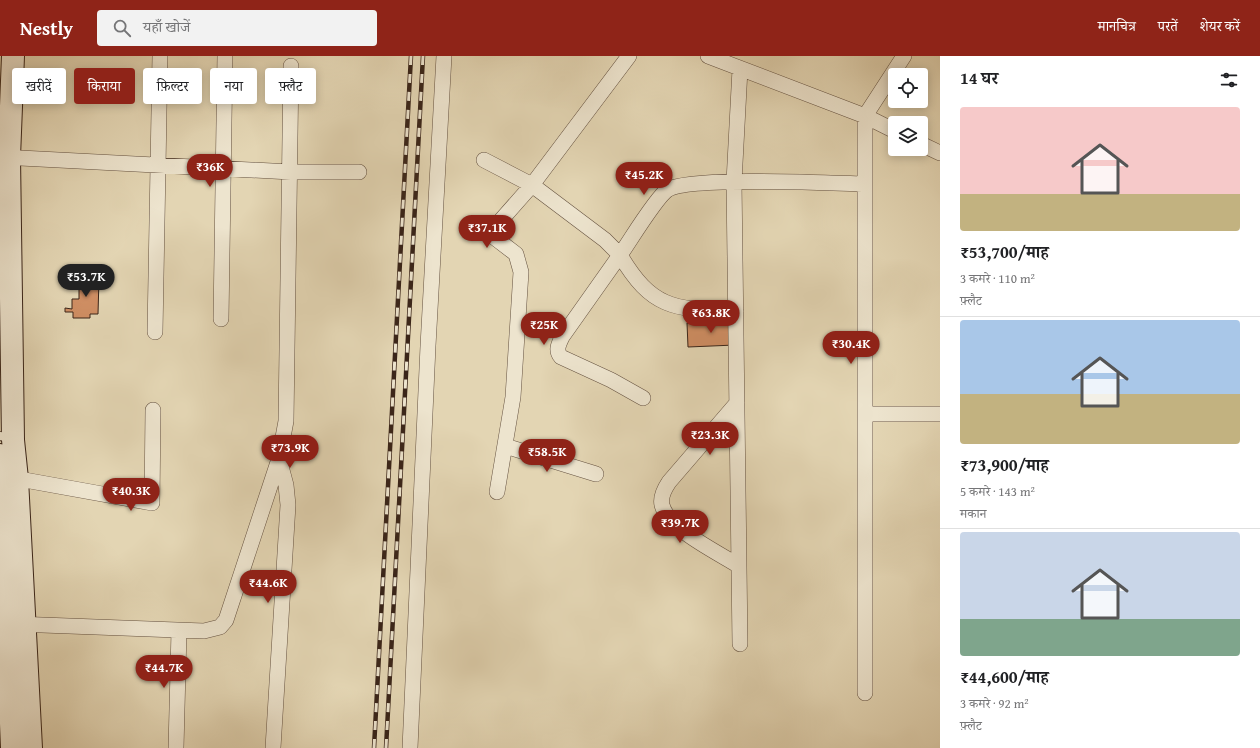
<!DOCTYPE html>
<html lang="hi">
<head>
<meta charset="utf-8">
<style>
  :root { --surface:#fff; --page:#f2f2f2; --text:#202124; --muted:#757577; --line:#e0e0e0; --accent:#8f2418 }
  body { margin:0; font-family:"Gentium Book Plus","Noto Serif Devanagari",serif; background:var(--page); color:var(--text); height:100vh; display:flex; flex-direction:column; font-size:15px; white-space:nowrap }
  * { box-sizing:border-box; margin:0 }
  p { font-size:13px; color:var(--muted) }
  .icon { flex:none; width:22px; height:22px; fill:none; stroke:currentColor; stroke-width:2; stroke-linecap:round; stroke-linejoin:round }
  .map { position:relative; flex:1; overflow:hidden }
  .sheet { display:flex; flex-direction:column; background:var(--surface); width:320px }
  .sheet>* { flex:none }
  .guide { position:absolute; left:12px; top:12px; width:380px; height:36px; display:flex; gap:8px }
  .buttons { position:absolute; left:888px; top:12px; display:grid; gap:8px }
  .buttons a { display:grid; place-items:center; width:40px; height:40px; border-radius:4px; background:var(--surface); box-shadow:0 2px 10px #0003; font-size:20px }
  .price { position:absolute; translate:-50% -34px; padding:0 9px; border-radius:14px; background:var(--accent); color:#fff; font-size:13px; line-height:26px; filter:drop-shadow(0 1px 2px #0008) }
  .price::after { content:''; position:absolute; left:50%; top:24px; width:12px; height:9px; margin-left:-6px; background:inherit; clip-path:polygon(0 0,100% 0,50% 100%) }
  .price.selected { background:#222; color:#fff }
  ul { padding:0; list-style:none }
  li { display:grid; align-content:center; gap:8px; height:212px; padding:0 20px }
  li+li { border-top:1px solid var(--line) }
  li span { display:grid; place-items:center; height:124px; border-radius:4px; color:#555 }
  li>.icon { margin-inline-start:auto }
  span .icon { width:72px; height:72px; fill:#fffc; stroke-width:1 }
  li b { font-size:17px }
  h2 { display:flex; justify-content:space-between; align-items:center; height:48px; padding:0 20px; font-size:17px }
  .pill { padding:0 14px; border-radius:4px; background:var(--surface); box-shadow:0 2px 10px #0003; font-size:14px; line-height:36px }
  .pill.selected { background:var(--accent); color:#fff }
  header { display:flex; align-items:center; gap:24px; box-sizing:border-box; height:56px; padding:0 20px; background:var(--accent); color:#fff }
  header strong { font-size:19px }
  nav { display:flex; gap:22px; margin-inline-start:auto; font-size:14px }
  .search { width:280px; height:36px; background:var(--page); display:flex; align-items:center; gap:10px; box-sizing:border-box; padding:0 14px; border-radius:4px; color:var(--muted); font-size:15px }
  main { display:flex; flex:1; min-height:0 }
  .map>svg:first-child { display:block }
</style>
</head>
<body>
<header>
<strong>Nestly</strong>
<div class="search"><svg class="icon" aria-label="search" viewBox="0 0 24 24"><circle cx="10" cy="10" r="6"/><path d="M15 15l6 6"/></svg>यहाँ खोजें</div>
<nav><a>मानचित्र</a><a>परतें</a><a>शेयर करें</a></nav>
</header>
<main>
<div class="map">
<svg width="940" height="692" viewBox="0 0 940 692">
  <rect width="100%" height="100%" fill="#e3d5b3"/>
  <filter id="stains"><feTurbulence type="fractalNoise" baseFrequency=".005" numOctaves="4"/><feColorMatrix values="0 0 0 0 .2 0 0 0 0 .09 0 0 0 0 .02 0 0 0 .5 -.17"/></filter>
  <radialGradient id="worn" r=".72"><stop offset=".6" stop-color="#630" stop-opacity="0"/><stop offset="1" stop-color="#630" stop-opacity=".3"/></radialGradient>
  <path fill="#cf8e63" stroke="#3a2519" d="M 74,222 L 99,222 L 98,258 L 90,258 L 90,262 L 73,262 L 73,256 L 65,256 L 65,252 L 72,253 L 72,243 L 79,243 L 79,232 L 74,232 Z
    M 734,265 L 735,289 L 688,291 L 687,267 Z"/>
  <g fill="none" stroke-linecap="round" stroke-linejoin="round">
    <g stroke="#645140" stroke-width="10">
      <path id="service" d="M 0,380 L 13,383"/>
    </g>
    <g stroke="#645140" stroke-width="16">
      <path id="minor" d="M 708,0 L 865,60 L 895,75
        M 740,13 L 734,126 L 740,588
        M 921,88 L 940,97
        M 1,101 L 291,116 L 359,116
        M 484,104 L 532,129 L 605,184 L 620,199 L 562,281 C 559,288 555,294 561,301 L 611,324 L 643,342
        M 736,255 C 676,253 653,255 620,199 C 630,185 655,143 667,134 C 688,120 831,127 865,128
        M 221,263 L 225,0
        M 155,276 L 160,0
        M 737,347 L 669,426 C 665,432 660,441 662,449 C 668,473 719,497 739,510
        M 865,358 L 940,358
        M 505,390 L 596,418
        M 8,421 L 152,447 L 153,354
        M 497,436 L 513,341 L 521,216 L 516,198 L 495,182 L 495,171 L 532,129 L 629,0
        M 15,568 L 204,575 L 220,571 L 226,564 L 279,403 L 286,365 L 291,10
        M 865,637 L 865,60 L 904,0
        M 176,692 L 179,575
        M 273,692 L 288,449 L 286,429 L 279,403
        M 410,692 L 428,290 L 444,0"/>
    </g>
    <g stroke="#3a2519" stroke-width="24">
      <path id="secondary" d="M 13,0 L 9,101 L 13,384 L 17,423 L 31,692
        M 0,399 L 12,692"/>
    </g>
    <use href="#service" stroke="#ede4ce" stroke-width="8"/>
    <use href="#minor" stroke="#ede4ce" stroke-width="15"/>
    <use href="#secondary" stroke="#ede4ce" stroke-width="22"/>
    <g stroke="#3a2519" stroke-width="4.5">
      <path id="rail" d="M 374,692 L 411,0
        M 386,692 L 423,0"/>
    </g>
    <use href="#rail" stroke="#ede4ce" stroke-width="3" stroke-dasharray="9" stroke-linecap="butt"/>
  </g>
  <rect width="100%" height="100%" filter="url(#stains)"/>
  <rect width="100%" height="100%" fill="url(#worn)"/>
</svg>
<div class="buttons">
<a><svg class="icon" aria-label="locate" viewBox="0 0 24 24"><circle cx="12" cy="12" r="6"/><path d="M12 2v4M12 18v4M2 12h4M18 12h4"/></svg></a>
<a><svg class="icon" aria-label="layers" viewBox="0 0 24 24"><path d="M12 4l9 5-9 5-9-5zM3 14l9 5 9-5"/></svg></a>
</div>
<b class="price" style="left:210px;top:132px">₹36K</b>
<b class="price" style="left:644px;top:140px">₹45.2K</b>
<b class="price" style="left:487px;top:193px">₹37.1K</b>
<b class="price selected" style="left:86px;top:242px">₹53.7K</b>
<b class="price" style="left:711px;top:278px">₹63.8K</b>
<b class="price" style="left:544px;top:290px">₹25K</b>
<b class="price" style="left:851px;top:309px">₹30.4K</b>
<b class="price" style="left:710px;top:400px">₹23.3K</b>
<b class="price" style="left:290px;top:413px">₹73.9K</b>
<b class="price" style="left:547px;top:417px">₹58.5K</b>
<b class="price" style="left:131px;top:456px">₹40.3K</b>
<b class="price" style="left:680px;top:488px">₹39.7K</b>
<b class="price" style="left:268px;top:548px">₹44.6K</b>
<b class="price" style="left:164px;top:633px">₹44.7K</b>
<div class="guide">
<a class="pill">खरीदें</a>
<a class="pill selected">किराया</a>
<a class="pill">फ़िल्टर</a>
<a class="pill">नया</a>
<a class="pill">फ़्लैट</a>
</div>
</div>
<section class="sheet">
<h2>14 घर<svg class="icon" aria-label="filters" viewBox="0 0 24 24"><path d="M4 7h16M4 17h16"/><circle cx="9" cy="7" r="2"/><circle cx="15" cy="17" r="2"/></svg></h2>
<ul>
<li><span style="background:linear-gradient(#f6c9c9 70%,#c2b280 0)"><svg class="icon" aria-label="home" viewBox="0 0 24 24"><path d="M3 11l9-7 9 7M6 9v11h12V9"/></svg></span><div><b>₹53,700/माह</b><p>3 कमरे · 110 m²</p><p>फ़्लैट</p></div></li>
<li><span style="background:linear-gradient(#a9c7e8 60%,#c2b280 0)"><svg class="icon" aria-label="home" viewBox="0 0 24 24"><path d="M3 11l9-7 9 7M6 9v11h12V9"/></svg></span><div><b>₹73,900/माह</b><p>5 कमरे · 143 m²</p><p>मकान</p></div></li>
<li><span style="background:linear-gradient(#c9d6e8 70%,#7fa58c 0)"><svg class="icon" aria-label="home" viewBox="0 0 24 24"><path d="M3 11l9-7 9 7M6 9v11h12V9"/></svg></span><div><b>₹44,600/माह</b><p>3 कमरे · 92 m²</p><p>फ़्लैट</p></div></li>
</ul>
</section>
</main>
</body>
</html>
